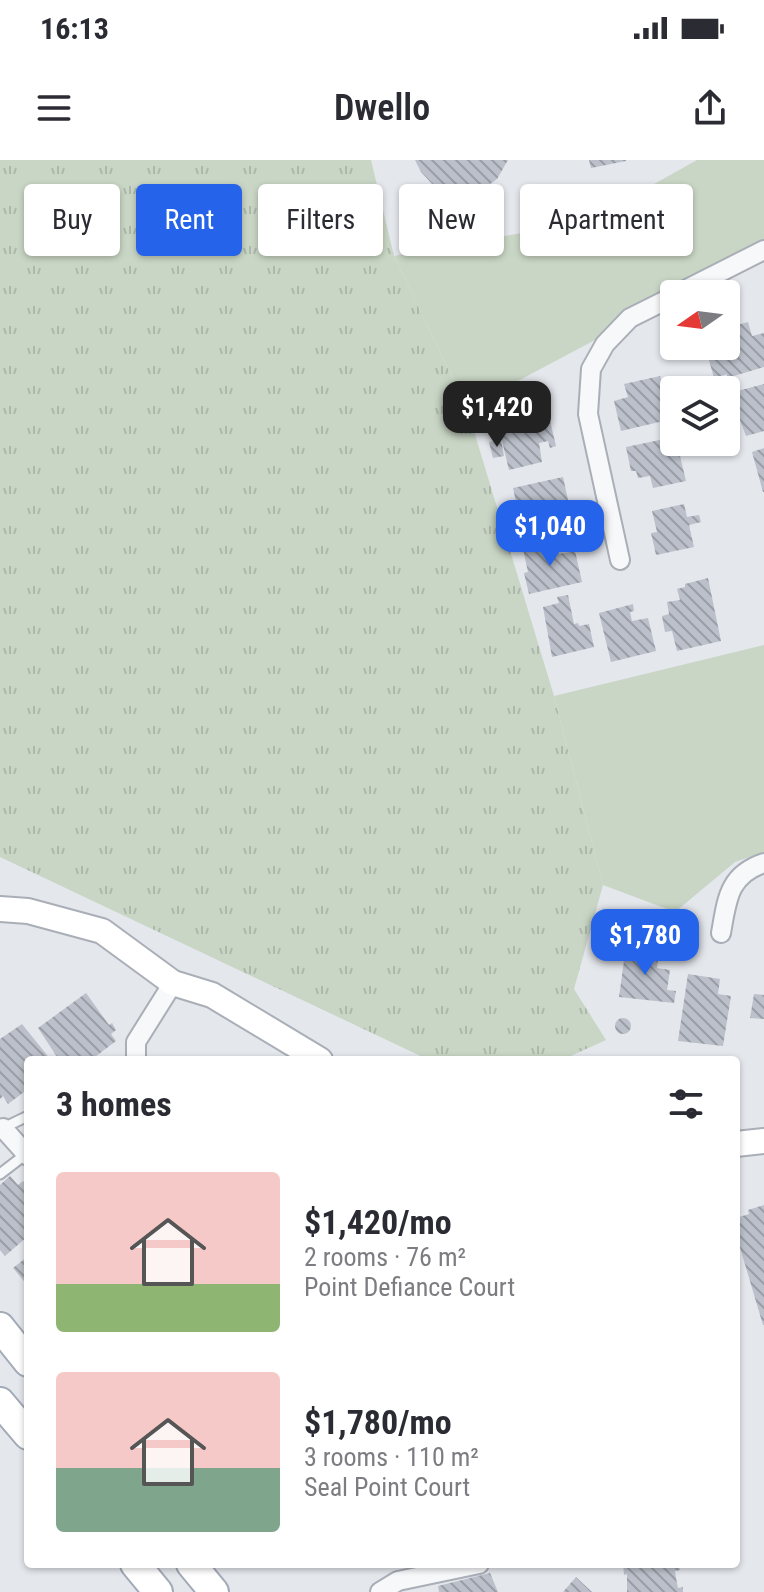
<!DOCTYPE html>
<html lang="en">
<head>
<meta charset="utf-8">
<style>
  :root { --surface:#fff; --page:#f7f7f7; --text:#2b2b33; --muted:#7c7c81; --accent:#2563eb }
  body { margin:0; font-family:"Roboto Condensed",sans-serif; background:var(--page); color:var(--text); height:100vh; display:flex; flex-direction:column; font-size:30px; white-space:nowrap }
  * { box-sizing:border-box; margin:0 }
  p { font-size:26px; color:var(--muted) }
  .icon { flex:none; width:44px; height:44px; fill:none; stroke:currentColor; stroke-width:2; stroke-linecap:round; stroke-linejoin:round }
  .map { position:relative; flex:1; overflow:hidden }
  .drawer { position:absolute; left:24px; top:896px; width:716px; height:512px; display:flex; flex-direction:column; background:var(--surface); border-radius:8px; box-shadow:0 2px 6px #0004 }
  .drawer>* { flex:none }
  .top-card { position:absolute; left:24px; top:24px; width:716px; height:72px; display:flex; gap:16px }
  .needle { width:52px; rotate:256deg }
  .tools { position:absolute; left:660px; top:120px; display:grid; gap:16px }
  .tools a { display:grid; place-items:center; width:80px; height:80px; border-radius:8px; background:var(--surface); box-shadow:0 2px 6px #0004; font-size:40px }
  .price { position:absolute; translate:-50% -68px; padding:0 18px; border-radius:16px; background:var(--accent); color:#fff; font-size:26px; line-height:52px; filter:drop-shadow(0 2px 4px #0008) }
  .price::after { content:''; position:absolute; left:50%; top:48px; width:24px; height:18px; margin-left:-12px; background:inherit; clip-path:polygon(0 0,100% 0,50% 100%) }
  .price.current { background:#222; color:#fff }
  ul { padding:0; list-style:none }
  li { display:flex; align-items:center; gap:24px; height:200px; padding:0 32px }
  li span { display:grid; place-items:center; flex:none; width:224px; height:160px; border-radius:8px; color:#555 }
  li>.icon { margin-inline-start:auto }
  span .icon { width:96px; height:96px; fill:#fffc; stroke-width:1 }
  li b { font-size:34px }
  h2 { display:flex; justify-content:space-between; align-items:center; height:96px; padding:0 32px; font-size:34px }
  .pill { padding:0 28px; border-radius:8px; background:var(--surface); box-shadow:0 2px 6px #0004; font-size:28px; line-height:72px }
  .pill.current { background:var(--accent); color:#fff }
  .status { display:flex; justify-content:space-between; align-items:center; height:56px; padding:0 40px; background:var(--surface); direction:ltr }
  .status svg { height:22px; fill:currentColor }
  header { display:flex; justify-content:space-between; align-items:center; height:104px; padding:0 32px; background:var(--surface); font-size:36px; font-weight:600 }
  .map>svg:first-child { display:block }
</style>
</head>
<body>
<div class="status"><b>16:13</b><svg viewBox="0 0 49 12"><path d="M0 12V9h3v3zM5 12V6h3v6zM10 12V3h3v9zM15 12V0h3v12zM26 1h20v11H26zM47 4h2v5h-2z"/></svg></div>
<header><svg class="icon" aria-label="menu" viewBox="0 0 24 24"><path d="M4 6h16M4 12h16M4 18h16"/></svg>Dwello<svg class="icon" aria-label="share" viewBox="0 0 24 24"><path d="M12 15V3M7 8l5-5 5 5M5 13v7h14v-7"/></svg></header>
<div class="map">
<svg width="764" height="1432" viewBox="0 0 764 1432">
  <defs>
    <pattern id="grass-tufts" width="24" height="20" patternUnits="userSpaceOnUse" patternTransform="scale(2)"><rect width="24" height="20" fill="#c9d6c5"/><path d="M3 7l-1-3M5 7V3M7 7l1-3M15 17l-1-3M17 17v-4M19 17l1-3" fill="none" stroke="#adb8ab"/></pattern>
    <pattern id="building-back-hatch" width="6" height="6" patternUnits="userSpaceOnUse" patternTransform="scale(2)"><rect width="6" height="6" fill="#bbc0ca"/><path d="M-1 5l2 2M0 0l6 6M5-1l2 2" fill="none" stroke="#989da6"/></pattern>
  </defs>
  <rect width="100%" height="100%" fill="#e4e7ec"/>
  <path fill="url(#grass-tufts)" d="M 0,0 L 371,0 L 394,96 L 467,248 L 554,536 L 603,725 L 574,829 L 606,880 L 562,900 L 429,900 L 0,697 Z"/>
  <path fill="#c9d6c5" d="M 697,0 L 764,0 L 764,90 L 467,248 L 394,96 L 588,61 Z
    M 764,485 L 764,692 L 735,702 L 675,752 L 603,725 L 554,536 Z"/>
  <path fill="url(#building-back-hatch)" d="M 415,0 L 508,0 L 497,19 L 483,29 L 466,34 L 449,32 L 433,25 L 421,12 Z
    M 589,0 L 626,0 L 626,1 L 591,8 Z
    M 748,162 L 752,176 L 764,173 L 764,207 L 727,218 L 727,214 L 714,218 L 705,186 L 726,186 L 726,168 Z
    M 660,216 L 672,259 L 621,271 L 614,241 L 628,237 L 624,224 Z
    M 764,224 L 764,271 L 746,276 L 730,233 Z
    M 548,252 L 556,286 L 550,288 L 548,281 L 539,283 L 542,302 L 509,310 L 498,264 Z
    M 674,277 L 674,282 L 690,282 L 692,293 L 680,296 L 686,321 L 653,328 L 650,316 L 638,318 L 636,311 L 631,311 L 626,287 Z
    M 501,280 L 504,296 L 493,298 L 489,282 Z
    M 764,288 L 764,332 L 763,332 L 752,292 Z
    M 563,317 L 570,349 L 564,351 L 563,345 L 556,347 L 557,365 L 516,373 L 511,354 L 508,354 L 507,348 L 515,347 L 516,353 L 518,352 L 513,328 Z
    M 684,344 L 687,357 L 699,355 L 701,362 L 689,365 L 694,387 L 656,395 L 651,373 L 657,372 L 652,351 Z
    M 557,381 L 559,394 L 575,391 L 582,422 L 529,434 L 524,413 L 528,412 L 523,389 Z
    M 708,418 L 721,481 L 677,491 L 672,471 L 665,472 L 662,456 L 669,454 L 667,442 L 680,440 L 677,429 L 685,427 L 685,424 Z
    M 568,435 L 574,464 L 578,463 L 579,466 L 589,464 L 594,487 L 552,497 L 543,447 L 559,443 L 557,437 Z
    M 633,444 L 634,451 L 630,452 L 632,461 L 648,458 L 656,491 L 611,502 L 599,453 Z
    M 626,786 L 659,791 L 657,808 L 670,810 L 667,830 L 676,831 L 674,843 L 619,837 Z
    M 688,814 L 720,819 L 718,834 L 731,836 L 723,886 L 678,881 Z
    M 86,833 L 109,865 L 112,863 L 116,870 L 111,874 L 116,881 L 91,900 L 59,900 L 38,868 Z
    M 754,834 L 764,835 L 764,859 L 750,858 Z
    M615 866a8 8 0 1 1 16 0a8 8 0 1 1-16 0Z
    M 22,864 L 51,900 L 28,900 L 28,929 L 8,944 L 3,936 L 0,939 L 0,879 Z
    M 10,1016 L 18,1025 L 23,1021 L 28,1027 L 28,1076 L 5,1096 L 0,1090 L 0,1025 Z
    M 764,1045 L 764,1165 L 763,1165 L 736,1074 L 736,1058 L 749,1054 L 748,1050 Z
    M 28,1096 L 28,1126 L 13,1108 Z
    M 623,1404 L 679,1404 L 680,1410 L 675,1411 L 676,1418 L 678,1428 L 683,1427 L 683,1432 L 627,1432 L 627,1414 L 624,1415 Z
    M 490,1413 L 498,1432 L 439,1432 L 438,1426 Z
    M 576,1417 L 592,1432 L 563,1432 Z"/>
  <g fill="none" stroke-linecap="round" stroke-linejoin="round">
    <g stroke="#a9aeb7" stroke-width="13">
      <path id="lane" d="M 3,968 L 28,956
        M 0,1014 L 26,994"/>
    </g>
    <g stroke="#a9aeb7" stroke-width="22">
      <path id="street" d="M 677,134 L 764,90
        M 620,400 L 588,254 L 591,209 L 605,184 L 630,158 L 674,136
        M 721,773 C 727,740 728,715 764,703
        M 136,900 L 136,882 L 173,823
        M 3,968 L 28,996
        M 380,1432 L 398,1421 L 479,1404"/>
    </g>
    <g stroke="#a9aeb7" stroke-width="28">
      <path id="secondary" d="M 0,749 L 28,751 L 102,771 L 173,823 L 212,835 L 320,900
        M 736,984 L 764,981"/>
    </g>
    <g stroke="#a3abb8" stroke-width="32">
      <path id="primary" d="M 0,1167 L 28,1202
        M 0,1242 L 28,1275
        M 135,1404 L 158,1432
        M 191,1404 L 214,1432"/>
    </g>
    <use href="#lane" stroke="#f7f8fa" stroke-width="9"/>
    <use href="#street" stroke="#f7f8fa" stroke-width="18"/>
    <use href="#secondary" stroke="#fff" stroke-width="24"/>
    <use href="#primary" stroke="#fff" stroke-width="28"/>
  </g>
</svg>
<div class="tools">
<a><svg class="needle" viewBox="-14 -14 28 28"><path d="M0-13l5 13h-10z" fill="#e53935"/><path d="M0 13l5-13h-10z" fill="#7c7c81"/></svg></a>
<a><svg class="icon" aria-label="layers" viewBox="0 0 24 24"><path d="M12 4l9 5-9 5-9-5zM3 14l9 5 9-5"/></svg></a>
</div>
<b class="price current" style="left:497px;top:289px">$1,420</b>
<b class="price" style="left:550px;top:408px">$1,040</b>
<b class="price" style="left:645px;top:817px">$1,780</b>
<div class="top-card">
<a class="pill">Buy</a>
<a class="pill current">Rent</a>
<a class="pill">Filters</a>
<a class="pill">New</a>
<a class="pill">Apartment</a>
</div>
<section class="drawer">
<h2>3 homes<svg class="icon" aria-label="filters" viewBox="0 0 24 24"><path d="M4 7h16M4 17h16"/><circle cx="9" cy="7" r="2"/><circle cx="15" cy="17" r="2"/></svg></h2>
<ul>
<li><span style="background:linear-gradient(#f6c9c9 70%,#8fb573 0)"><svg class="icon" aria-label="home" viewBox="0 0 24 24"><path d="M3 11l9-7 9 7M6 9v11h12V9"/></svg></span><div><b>$1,420/mo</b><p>2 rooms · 76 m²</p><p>Point Defiance Court</p></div></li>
<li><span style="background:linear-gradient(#f6c9c9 60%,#7fa58c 0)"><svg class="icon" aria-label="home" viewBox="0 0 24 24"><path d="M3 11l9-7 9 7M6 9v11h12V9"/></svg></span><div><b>$1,780/mo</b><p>3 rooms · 110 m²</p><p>Seal Point Court</p></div></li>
</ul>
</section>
</div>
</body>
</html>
